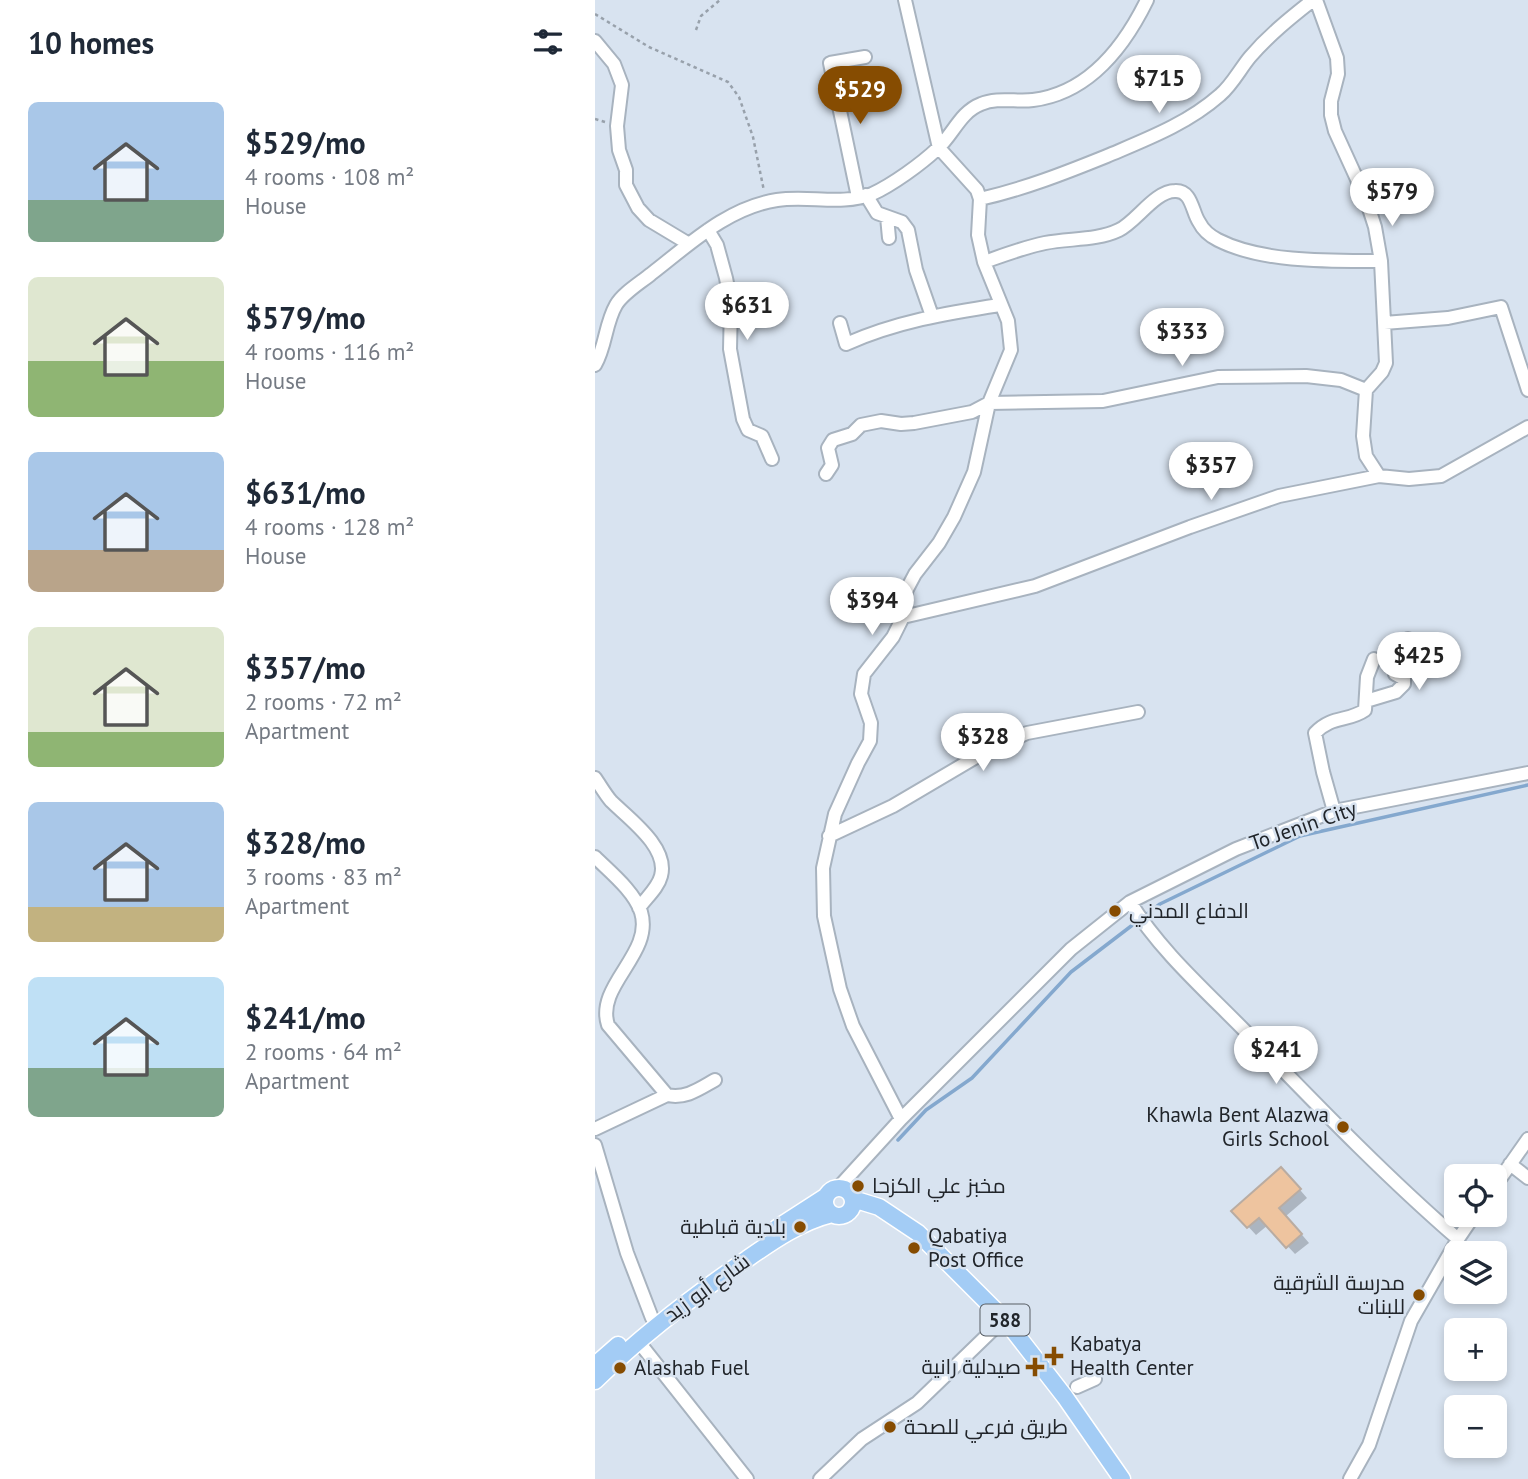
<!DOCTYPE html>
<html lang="en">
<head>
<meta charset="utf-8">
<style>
  :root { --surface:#fff; --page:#f6f6f7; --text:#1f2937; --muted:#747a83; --accent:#864c01 }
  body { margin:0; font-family:"PT Sans",Cairo,sans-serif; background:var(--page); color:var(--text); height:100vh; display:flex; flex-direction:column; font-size:26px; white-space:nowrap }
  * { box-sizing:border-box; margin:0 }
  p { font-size:23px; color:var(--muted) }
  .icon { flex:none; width:38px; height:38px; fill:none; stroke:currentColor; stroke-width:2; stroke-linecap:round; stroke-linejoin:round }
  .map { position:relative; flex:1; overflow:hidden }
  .sheet { display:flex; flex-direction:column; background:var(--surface); width:595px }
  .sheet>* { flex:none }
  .controls { position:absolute; left:849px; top:1164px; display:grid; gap:14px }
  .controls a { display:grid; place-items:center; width:63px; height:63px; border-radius:10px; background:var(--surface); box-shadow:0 4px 10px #0003; font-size:35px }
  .price { position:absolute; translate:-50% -60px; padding:0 16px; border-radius:24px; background:#fff; color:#222; font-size:23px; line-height:46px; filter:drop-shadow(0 2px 4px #0008) }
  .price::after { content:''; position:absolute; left:50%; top:42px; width:21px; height:16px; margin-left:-10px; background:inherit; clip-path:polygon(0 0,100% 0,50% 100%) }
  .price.current { background:var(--accent); color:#fff }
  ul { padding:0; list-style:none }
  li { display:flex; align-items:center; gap:21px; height:175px; padding:0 28px }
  li span { display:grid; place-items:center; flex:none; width:196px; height:140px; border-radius:10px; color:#555 }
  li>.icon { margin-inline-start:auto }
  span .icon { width:84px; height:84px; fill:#fffc; stroke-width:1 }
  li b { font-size:30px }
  h2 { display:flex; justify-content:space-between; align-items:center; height:84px; padding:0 28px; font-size:30px }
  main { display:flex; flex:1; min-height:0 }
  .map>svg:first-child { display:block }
</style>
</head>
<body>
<main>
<section class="sheet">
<h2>10 homes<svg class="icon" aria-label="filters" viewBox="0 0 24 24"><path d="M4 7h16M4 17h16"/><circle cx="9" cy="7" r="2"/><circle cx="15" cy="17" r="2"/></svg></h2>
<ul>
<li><span style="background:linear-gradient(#a9c7e8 70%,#7fa58c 0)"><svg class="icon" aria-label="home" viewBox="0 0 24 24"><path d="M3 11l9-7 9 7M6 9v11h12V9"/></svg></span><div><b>$529/mo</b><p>4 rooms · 108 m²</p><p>House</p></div></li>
<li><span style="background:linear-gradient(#dfe7d0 60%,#8fb573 0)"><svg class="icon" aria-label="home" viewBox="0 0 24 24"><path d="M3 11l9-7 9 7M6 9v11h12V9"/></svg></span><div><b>$579/mo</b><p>4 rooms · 116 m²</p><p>House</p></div></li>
<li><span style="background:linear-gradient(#a9c7e8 70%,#b9a48a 0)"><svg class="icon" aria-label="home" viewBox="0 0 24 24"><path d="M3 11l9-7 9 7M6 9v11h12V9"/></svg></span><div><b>$631/mo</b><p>4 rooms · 128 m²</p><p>House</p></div></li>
<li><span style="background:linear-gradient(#dfe7d0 75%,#8fb573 0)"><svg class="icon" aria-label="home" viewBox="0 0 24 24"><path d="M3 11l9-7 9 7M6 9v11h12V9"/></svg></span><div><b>$357/mo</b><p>2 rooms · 72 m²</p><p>Apartment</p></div></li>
<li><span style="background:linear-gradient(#a9c7e8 75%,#c2b280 0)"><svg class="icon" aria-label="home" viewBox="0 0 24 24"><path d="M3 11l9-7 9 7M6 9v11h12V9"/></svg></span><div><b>$328/mo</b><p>3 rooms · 83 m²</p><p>Apartment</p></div></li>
<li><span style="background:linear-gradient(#bfe0f5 65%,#7fa58c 0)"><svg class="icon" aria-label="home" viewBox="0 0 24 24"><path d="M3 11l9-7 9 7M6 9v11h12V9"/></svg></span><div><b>$241/mo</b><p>2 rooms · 64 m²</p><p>Apartment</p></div></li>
</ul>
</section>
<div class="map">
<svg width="933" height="1479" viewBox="0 0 933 1479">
  <rect width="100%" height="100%" fill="#d8e3f0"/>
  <path fill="#0003" d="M 694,1177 L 712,1198 L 691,1216 L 714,1243 L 700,1254 L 673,1225 L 661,1235 L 639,1211 Z"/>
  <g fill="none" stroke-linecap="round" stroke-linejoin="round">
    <path stroke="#84a8ce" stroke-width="3.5" d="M 303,1140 L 331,1110 L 377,1078 L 476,972 L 565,904 L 705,836 L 933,785"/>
  </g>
  <path fill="#eec49f" stroke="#b9aca2" stroke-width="2" d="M 686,1167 L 706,1189 L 684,1208 L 707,1234 L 691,1248 L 664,1218 L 652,1228 L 636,1211 Z"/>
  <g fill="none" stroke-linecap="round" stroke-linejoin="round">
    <g stroke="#a8b3bf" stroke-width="16">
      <path id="minor" d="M 721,0 L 742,58 L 743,74 L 736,101 L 736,115 L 740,131 L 771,199 L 780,227 L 786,261 L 791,363 L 787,372 L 771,390 L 768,436 L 771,456 L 784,476
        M 0,41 L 19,64 L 27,85 L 22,126 L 24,150 L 31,170 L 31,185 L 43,208 L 54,220 L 94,244
        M 271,195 L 282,213 L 307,222 L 313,230 L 321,270 L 337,316
        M 263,197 L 235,63 L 270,57
        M 385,199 C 429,189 470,173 512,156 C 552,139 592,124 625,95 C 637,85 645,69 655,57 C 674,35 695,18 718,0
        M 292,217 L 294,238
        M 113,230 L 122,245 L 131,278 L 136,304 L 135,349 L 148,419 L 153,430 L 167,436 L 177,459
        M 389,262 C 409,255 430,247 450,243 C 474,238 501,241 524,230 C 541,222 560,191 580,191 C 597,190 597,212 604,222 C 608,230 615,236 623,240 C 668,263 737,261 786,261
        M 245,323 L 251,344 C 300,322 352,313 405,305
        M 789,323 L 853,318 L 906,307 L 933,390
        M 0,365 C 11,346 10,324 21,305 C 28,293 45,283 56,274 C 95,244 132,208 182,200 C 214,195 246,206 277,194 C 297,185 326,164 342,149 C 358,135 365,112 386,104 C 402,97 421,102 438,100 C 494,93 529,47 552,0
        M 231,474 L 237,465 L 233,448 L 238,440 L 257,434 L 266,425 L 286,421 L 306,424 L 319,423 L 377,412 L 394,403 L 508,401 L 623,377 L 711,376 L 746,380 L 771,390
        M 308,617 L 440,586 L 595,527 L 684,496 L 784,476 L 814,479 L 846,476 L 933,427
        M 771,701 L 801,692 L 809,684 L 809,679 L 800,674 L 800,670 L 812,667 L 813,639
        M 0,778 C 5,785 10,794 16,801 C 33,818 74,847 66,876 C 63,888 51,898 44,908
        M 739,811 L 728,772 L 720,733 C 737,715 753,722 770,710 L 772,677 L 779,659
        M 234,836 L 298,806 L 393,750 L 432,733 L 543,712
        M 0,857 C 15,872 39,891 46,912 C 59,954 0,985 13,1025 L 72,1095
        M 535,902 C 565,951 612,992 652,1033 C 721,1104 789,1175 863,1239
        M 306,1119 L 258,1026 L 245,989 L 229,916 L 228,868 L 240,814 L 263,763 L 275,741 L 276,723 L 266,694 L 269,674 L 298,637 L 308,617 L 311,591 L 320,574 L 344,543 L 359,517 L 379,472 L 394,403 L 416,350 L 413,321 L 389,262 L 383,235 L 385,199 L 382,190 L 344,148 L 310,0
        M 0,1129 L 72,1095 C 91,1099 104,1089 120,1080
        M 0,1145 L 32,1253 L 57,1318
        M 915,1164 L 933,1178
        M 900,1186 L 933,1139
        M 244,1187 L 306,1119 L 476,949 L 535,902 L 641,849 L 739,811 L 933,773
        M 43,1341 L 152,1479
        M 482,1387 L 500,1379
        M 225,1479 L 267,1439 L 322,1403 L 409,1319
        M 755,1479 L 774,1445 L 816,1321 L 863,1239 L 880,1214"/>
    </g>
    <g stroke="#fff" stroke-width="19">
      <path id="major" d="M230 1202a14 14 0 1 1 28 0a14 14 0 1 1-28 0Z
        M 258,1199 L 284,1207 L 323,1233 L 411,1321 L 470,1397 L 527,1479
        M 182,1228 L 230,1197
        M 0,1365 L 23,1345
        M 0,1381 C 47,1335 98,1296 152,1259 C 178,1241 205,1222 237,1214"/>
    </g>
    <path stroke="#98a1ab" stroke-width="2.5" stroke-dasharray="3.5 3.5" stroke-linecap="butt" d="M 0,14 L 54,47 L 133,82 L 144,97 L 158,137 L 169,191
      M 101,30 L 106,16 L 125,0
      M 0,119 L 10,122"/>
    <use href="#minor" stroke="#fff" stroke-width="12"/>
    <use href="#major" stroke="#a3ccf5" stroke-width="16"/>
  </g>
  <g fill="#864c01" stroke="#d8e3f0" stroke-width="2.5">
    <circle cx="520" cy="911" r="7"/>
    <circle cx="748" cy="1127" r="7"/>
    <circle cx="263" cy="1186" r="7"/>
    <circle cx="205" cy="1227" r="7"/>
    <circle cx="319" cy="1248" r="7"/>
    <circle cx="824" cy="1295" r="7"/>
    <path d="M455.5 1345.5h7v7h7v7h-7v7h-7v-7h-7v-7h7z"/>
    <path d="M436.5 1356.5h7v7h7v7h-7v7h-7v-7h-7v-7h7z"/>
    <circle cx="25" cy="1368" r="7"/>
    <circle cx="295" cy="1427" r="7"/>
  </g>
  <g text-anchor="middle" stroke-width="5" stroke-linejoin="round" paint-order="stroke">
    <rect fill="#d8e3f0" stroke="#585e65" stroke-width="2" x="385.5" y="1304.5" width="49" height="31" rx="5"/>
    <g font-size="19" font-weight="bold" fill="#21252a">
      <text x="410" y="1327">588</text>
    </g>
    <g font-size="21" fill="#21252a" stroke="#d8e3f0">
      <text transform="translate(708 826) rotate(-19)" y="7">To Jenin City</text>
      <text transform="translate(112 1288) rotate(-36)" y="7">شارع أبو زيد</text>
    </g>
    <g font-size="21" fill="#21252a" stroke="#d8e3f0" text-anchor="start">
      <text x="534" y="918">الدفاع المدني</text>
      <text x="734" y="1122" text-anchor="end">Khawla Bent Alazwa<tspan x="734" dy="24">Girls School</tspan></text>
      <text x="277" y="1193">مخبز علي الكزحا</text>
      <text x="191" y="1234" text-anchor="end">بلدية قباطية</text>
      <text x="333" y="1243">Qabatiya<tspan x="333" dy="24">Post Office</tspan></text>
      <text x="810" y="1290" text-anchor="end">مدرسة الشرقية<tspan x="810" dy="24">للبنات</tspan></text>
      <text x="475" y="1351">Kabatya<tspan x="475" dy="24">Health Center</tspan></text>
      <text x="426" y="1374" text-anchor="end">صيدلية رانية</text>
      <text x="39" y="1375">Alashab Fuel</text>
      <text x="309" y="1434">طريق فرعي للصحة</text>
    </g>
  </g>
</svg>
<div class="controls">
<a><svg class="icon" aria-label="locate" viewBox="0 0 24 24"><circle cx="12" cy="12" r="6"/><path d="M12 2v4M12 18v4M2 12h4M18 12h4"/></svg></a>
<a><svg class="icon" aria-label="layers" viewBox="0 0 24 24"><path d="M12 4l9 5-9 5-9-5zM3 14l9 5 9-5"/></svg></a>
<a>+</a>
<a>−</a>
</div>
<b class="price" style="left:564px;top:115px">$715</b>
<b class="price current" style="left:265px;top:126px">$529</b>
<b class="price" style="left:797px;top:228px">$579</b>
<b class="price" style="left:152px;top:342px">$631</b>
<b class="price" style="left:587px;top:368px">$333</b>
<b class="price" style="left:616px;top:502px">$357</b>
<b class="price" style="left:277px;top:637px">$394</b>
<b class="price" style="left:824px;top:692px">$425</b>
<b class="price" style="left:388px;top:773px">$328</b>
<b class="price" style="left:681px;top:1086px">$241</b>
</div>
</main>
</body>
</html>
